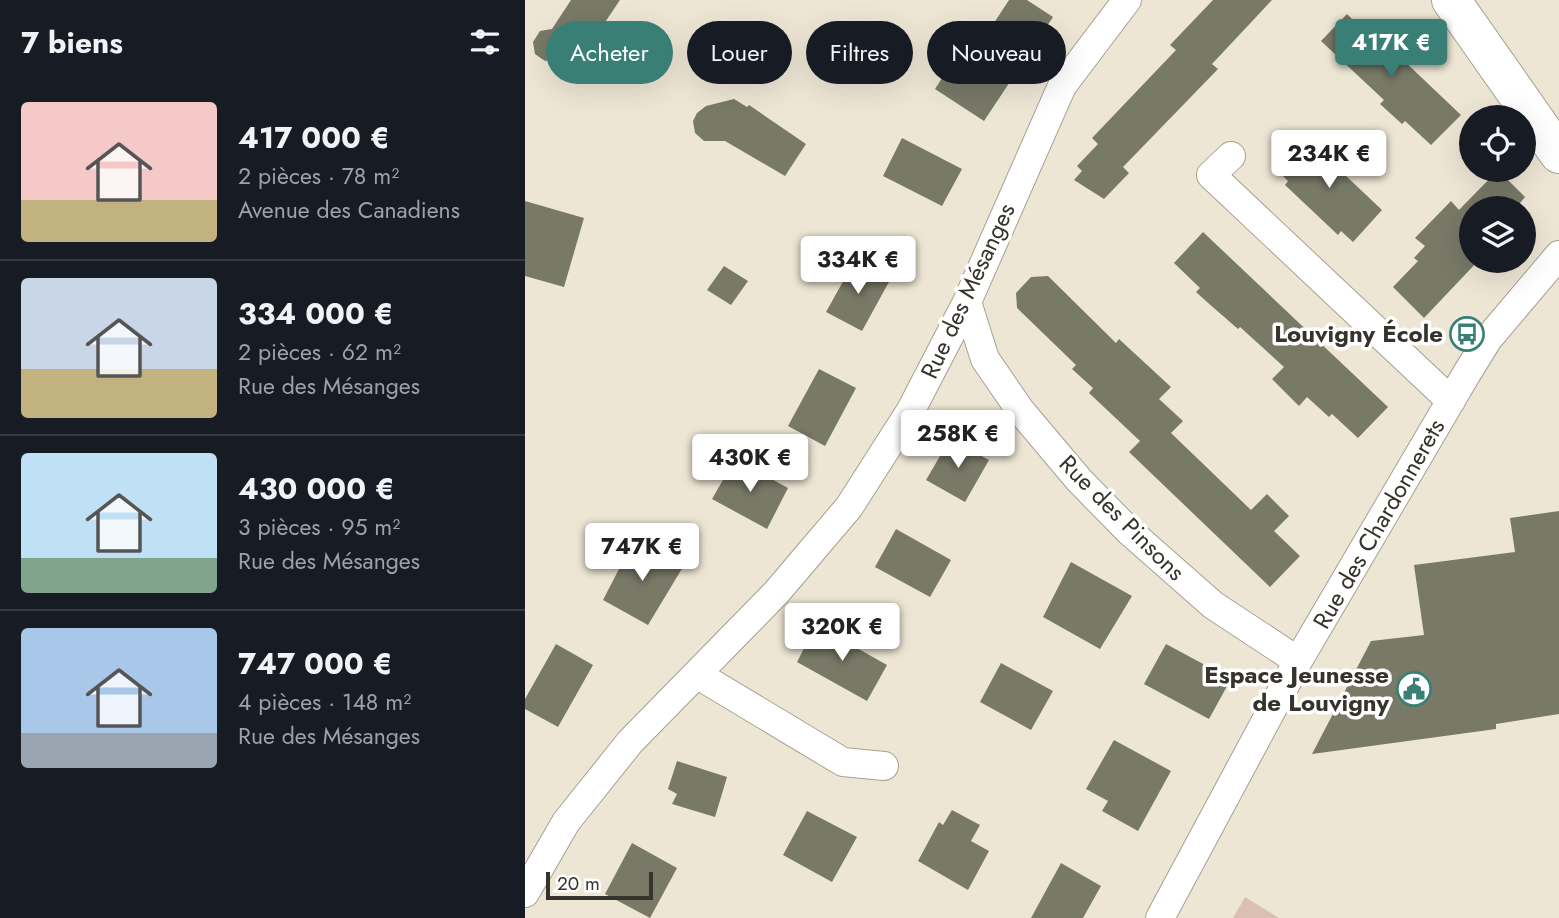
<!DOCTYPE html>
<html lang="fr">
<head>
<meta charset="utf-8">
<style>
  :root { --surface:#171b24; --page:#20242c; --text:#f1f3f6; --muted:#9ea1a6; --line:#363941; --accent:#397f75 }
  body { margin:0; font-family:Jost,sans-serif; background:var(--page); color:var(--text); height:100vh; display:flex; flex-direction:column; font-size:26px; white-space:nowrap }
  * { box-sizing:border-box; margin:0 }
  p { font-size:23px; color:var(--muted) }
  .icon { flex:none; width:38px; height:38px; fill:none; stroke:currentColor; stroke-width:2; stroke-linecap:round; stroke-linejoin:round }
  .map { position:relative; flex:1; overflow:hidden }
  .sheet { display:flex; flex-direction:column; background:var(--surface); width:525px }
  .sheet>* { flex:none }
  .banner { position:absolute; left:21px; top:21px; width:665px; height:63px; display:flex; gap:14px }
  .buttons { position:absolute; left:934px; top:105px; display:grid; gap:14px }
  .buttons a { display:grid; place-items:center; width:77px; height:77px; border-radius:50%; background:var(--surface); box-shadow:0 7px 28px #0002; font-size:35px }
  .scale { position:absolute; left:21px; bottom:18px; width:107px; box-sizing:border-box; padding-left:7px; border:4px solid #36332c; border-top:0; font-size:19px; line-height:24px; white-space:nowrap; color:#36332c; -webkit-text-stroke:5px #fff; paint-order:stroke }
  .price { position:absolute; translate:-50% -60px; padding:0 16px; border-radius:7px; background:#fff; color:#222; font-size:23px; line-height:46px; filter:drop-shadow(0 2px 4px #0008) }
  .price::after { content:''; position:absolute; left:50%; top:42px; width:21px; height:16px; margin-left:-10px; background:inherit; clip-path:polygon(0 0,100% 0,50% 100%) }
  .price.active { background:var(--accent); color:#fff }
  ul { padding:0; list-style:none }
  li { display:flex; align-items:center; gap:21px; height:175px; padding:0 21px }
  li+li { border-top:2px solid var(--line) }
  li span { display:grid; place-items:center; flex:none; width:196px; height:140px; border-radius:7px; color:#555 }
  li>.icon { margin-inline-start:auto }
  span .icon { width:84px; height:84px; fill:#fffc; stroke-width:1 }
  li b { font-size:30px }
  h2 { display:flex; justify-content:space-between; align-items:center; height:84px; padding:0 21px; font-size:30px }
  .tag { padding:0 24px; border-radius:32px; background:var(--surface); box-shadow:0 7px 28px #0002; font-size:24px; line-height:63px }
  .tag.active { background:var(--accent); color:#fff }
  main { display:flex; flex:1; min-height:0 }
  .map>svg:first-child { display:block }
</style>
</head>
<body>
<main>
<section class="sheet">
<h2>7 biens<svg class="icon" aria-label="filters" viewBox="0 0 24 24"><path d="M4 7h16M4 17h16"/><circle cx="9" cy="7" r="2"/><circle cx="15" cy="17" r="2"/></svg></h2>
<ul>
<li><span style="background:linear-gradient(#f6c9c9 70%,#c2b280 0)"><svg class="icon" aria-label="home" viewBox="0 0 24 24"><path d="M3 11l9-7 9 7M6 9v11h12V9"/></svg></span><div><b>417 000 €</b><p>2 pièces · 78 m²</p><p>Avenue des Canadiens</p></div></li>
<li><span style="background:linear-gradient(#c9d6e8 65%,#c2b280 0)"><svg class="icon" aria-label="home" viewBox="0 0 24 24"><path d="M3 11l9-7 9 7M6 9v11h12V9"/></svg></span><div><b>334 000 €</b><p>2 pièces · 62 m²</p><p>Rue des Mésanges</p></div></li>
<li><span style="background:linear-gradient(#bfe0f5 75%,#7fa58c 0)"><svg class="icon" aria-label="home" viewBox="0 0 24 24"><path d="M3 11l9-7 9 7M6 9v11h12V9"/></svg></span><div><b>430 000 €</b><p>3 pièces · 95 m²</p><p>Rue des Mésanges</p></div></li>
<li><span style="background:linear-gradient(#a9c7e8 75%,#9aa5b1 0)"><svg class="icon" aria-label="home" viewBox="0 0 24 24"><path d="M3 11l9-7 9 7M6 9v11h12V9"/></svg></span><div><b>747 000 €</b><p>4 pièces · 148 m²</p><p>Rue des Mésanges</p></div></li>
</ul>
</section>
<div class="map">
<svg width="1034" height="918" viewBox="0 0 1034 918">
  <rect width="100%" height="100%" fill="#eee6d5"/>
  <path fill="#dbbfb1" d="M 720,897 L 754,918 L 708,918 Z"/>
  <path fill="#797968" d="M 46,0 L 95,0 L 60,52 L 44,42 L 32,58 L 20,61 L 10,54 L 8,42 L 15,31 L 27,29 Z
    M 484,0 L 502,0 L 528,17 L 459,121 L 410,89 L 437,47 L 442,50 L 458,24 L 465,29 Z
    M 688,0 L 747,0 L 687,64 L 693,69 L 598,167 L 604,173 L 579,199 L 549,180 L 557,171 L 552,166 L 573,144 L 567,138 L 651,50 L 645,45 Z
    M 822,14 L 832,24 L 836,20 L 936,115 L 906,145 L 880,121 L 877,124 L 855,104 L 859,100 L 796,41 Z
    M 209,99 L 222,107 L 224,105 L 281,144 L 260,176 L 200,141 L 179,141 L 170,133 L 168,121 L 172,113 L 181,106 Z
    M 377,138 L 437,169 L 417,206 L 358,176 Z
    M 783,140 L 798,155 L 805,147 L 827,169 L 820,175 L 857,210 L 828,242 L 816,231 L 813,235 L 760,185 L 763,181 L 753,171 Z
    M 973,170 L 1000,197 L 991,208 L 947,208 L 947,261 L 953,261 L 899,318 L 868,287 L 893,261 L 889,258 L 900,246 L 890,238 L 926,201 L 934,210 Z
    M 0,201 L 59,218 L 39,287 L 0,276 Z
    M 678,232 L 863,407 L 833,438 L 807,414 L 804,417 L 782,397 L 774,406 L 747,379 L 759,367 L 715,327 L 713,329 L 682,302 L 671,292 L 675,288 L 649,263 Z
    M 330,260 L 365,280 L 337,331 L 301,312 Z
    M 199,266 L 223,281 L 206,305 L 182,290 Z
    M 523,276 L 591,343 L 594,339 L 646,387 L 634,399 L 658,421 L 646,433 L 726,510 L 742,494 L 764,516 L 749,531 L 775,556 L 745,587 L 604,452 L 615,441 L 564,393 L 568,388 L 547,369 L 551,365 L 492,308 L 491,293 L 506,277 Z
    M 294,369 L 331,388 L 300,446 L 263,426 Z
    M 425,439 L 464,460 L 440,502 L 401,480 Z
    M 210,459 L 263,488 L 242,529 L 187,499 Z
    M 1034,511 L 1034,714 L 971,724 L 971,729 L 787,754 L 846,641 L 899,635 L 889,565 L 990,552 L 985,518 Z
    M 371,529 L 426,560 L 405,597 L 350,567 Z
    M 109,540 L 158,567 L 123,625 L 78,600 Z
    M 546,562 L 607,596 L 575,649 L 518,617 Z
    M 291,625 L 362,665 L 342,701 L 272,662 Z
    M 31,644 L 68,665 L 33,727 L 0,709 L 0,699 Z
    M 641,644 L 706,679 L 684,719 L 619,684 Z
    M 476,663 L 528,691 L 506,730 L 455,702 Z
    M 589,740 L 646,771 L 613,831 L 577,811 L 583,801 L 561,789 Z
    M 152,761 L 202,777 L 190,817 L 147,804 L 152,794 L 143,789 Z
    M 427,810 L 455,825 L 446,841 L 464,851 L 443,890 L 393,861 L 414,822 L 418,825 Z
    M 282,811 L 332,837 L 307,882 L 258,855 Z
    M 107,843 L 152,868 L 125,918 L 80,894 Z
    M 536,863 L 576,886 L 558,918 L 506,918 Z"/>
  <g fill="none" stroke-linecap="round" stroke-linejoin="round">
    <g stroke="#a7a090" stroke-width="30">
      <path id="street" d="M 706,156 L 686,175 L 926,401
        M 442,302 L 460,359 L 495,410 L 554,480 L 604,531 L 688,605 L 773,661
        M 173,675 L 318,762 L 359,766
        M 0,893 L 41,822 L 105,742 L 251,593 L 324,507 L 386,410 L 442,302 L 537,86 L 602,0
        M 635,918 L 773,661 L 942,373 L 963,339 L 1034,255"/>
    </g>
    <g stroke="#a7a090" stroke-width="40">
      <path id="secondary" d="M 926,0 L 1034,154"/>
    </g>
    <use href="#street" stroke="#fff" stroke-width="28"/>
    <use href="#secondary" stroke="#fff" stroke-width="38"/>
  </g>
  <defs>
    <g id="bus-ring" transform="scale(1.75)"><circle r="9.5" fill="#fff" stroke="#397f75" stroke-width="1.5"/><path d="M-5-6H5V4H4V6H2V4H-2V6H-4V4H-5ZM-3.5-4V0h7V-4ZM-3.5 1.2v1.5H-2V1.2ZM2 1.2v1.5H3.5V1.2Z" fill="#397f75"/></g>
    <g id="civic-ring" transform="scale(1.75)"><circle r="9.5" fill="#fff" stroke="#397f75" stroke-width="1.5"/><path d="M-.6-6.5H3V-4.5H.6V-3L4-1V1h2V6H-6V1h2V-1L-.6-3ZM-1.2 2.5V6h2.4V2.5Z" fill="#397f75"/></g>
  </defs>
  <g fill-rule="evenodd">
    <use href="#bus-ring" x="942" y="334"/>
    <use href="#civic-ring" x="889" y="689"/>
  </g>
  <g text-anchor="middle" stroke-width="7" stroke-linejoin="round" paint-order="stroke">
    <g font-size="24" fill="#36332c" stroke="#fff">
      <text transform="translate(443 291) rotate(-65)" y="8">Rue des Mésanges</text>
      <text transform="translate(597 518) rotate(45)" y="8">Rue des Pinsons</text>
      <text transform="translate(854 524) rotate(-60)" y="8">Rue des Chardonnerets</text>
    </g>
    <g font-size="24" font-weight="bold" fill="#36332c" stroke="#fff" text-anchor="end">
      <text x="918" y="342">Louvigny École</text>
      <text x="864" y="683">Espace Jeunesse<tspan x="864" dy="28">de Louvigny</tspan></text>
    </g>
  </g>
</svg>
<div class="buttons">
<a><svg class="icon" aria-label="locate" viewBox="0 0 24 24"><circle cx="12" cy="12" r="6"/><path d="M12 2v4M12 18v4M2 12h4M18 12h4"/></svg></a>
<a><svg class="icon" aria-label="layers" viewBox="0 0 24 24"><path d="M12 4l9 5-9 5-9-5zM3 14l9 5 9-5"/></svg></a>
</div>
<div class="scale">20 m</div>
<b class="price active" style="left:866px;top:79px">417K €</b>
<b class="price" style="left:804px;top:190px">234K €</b>
<b class="price" style="left:333px;top:296px">334K €</b>
<b class="price" style="left:433px;top:470px">258K €</b>
<b class="price" style="left:225px;top:494px">430K €</b>
<b class="price" style="left:117px;top:583px">747K €</b>
<b class="price" style="left:317px;top:663px">320K €</b>
<div class="banner">
<a class="tag active">Acheter</a>
<a class="tag">Louer</a>
<a class="tag">Filtres</a>
<a class="tag">Nouveau</a>
</div>
</div>
</main>
</body>
</html>
